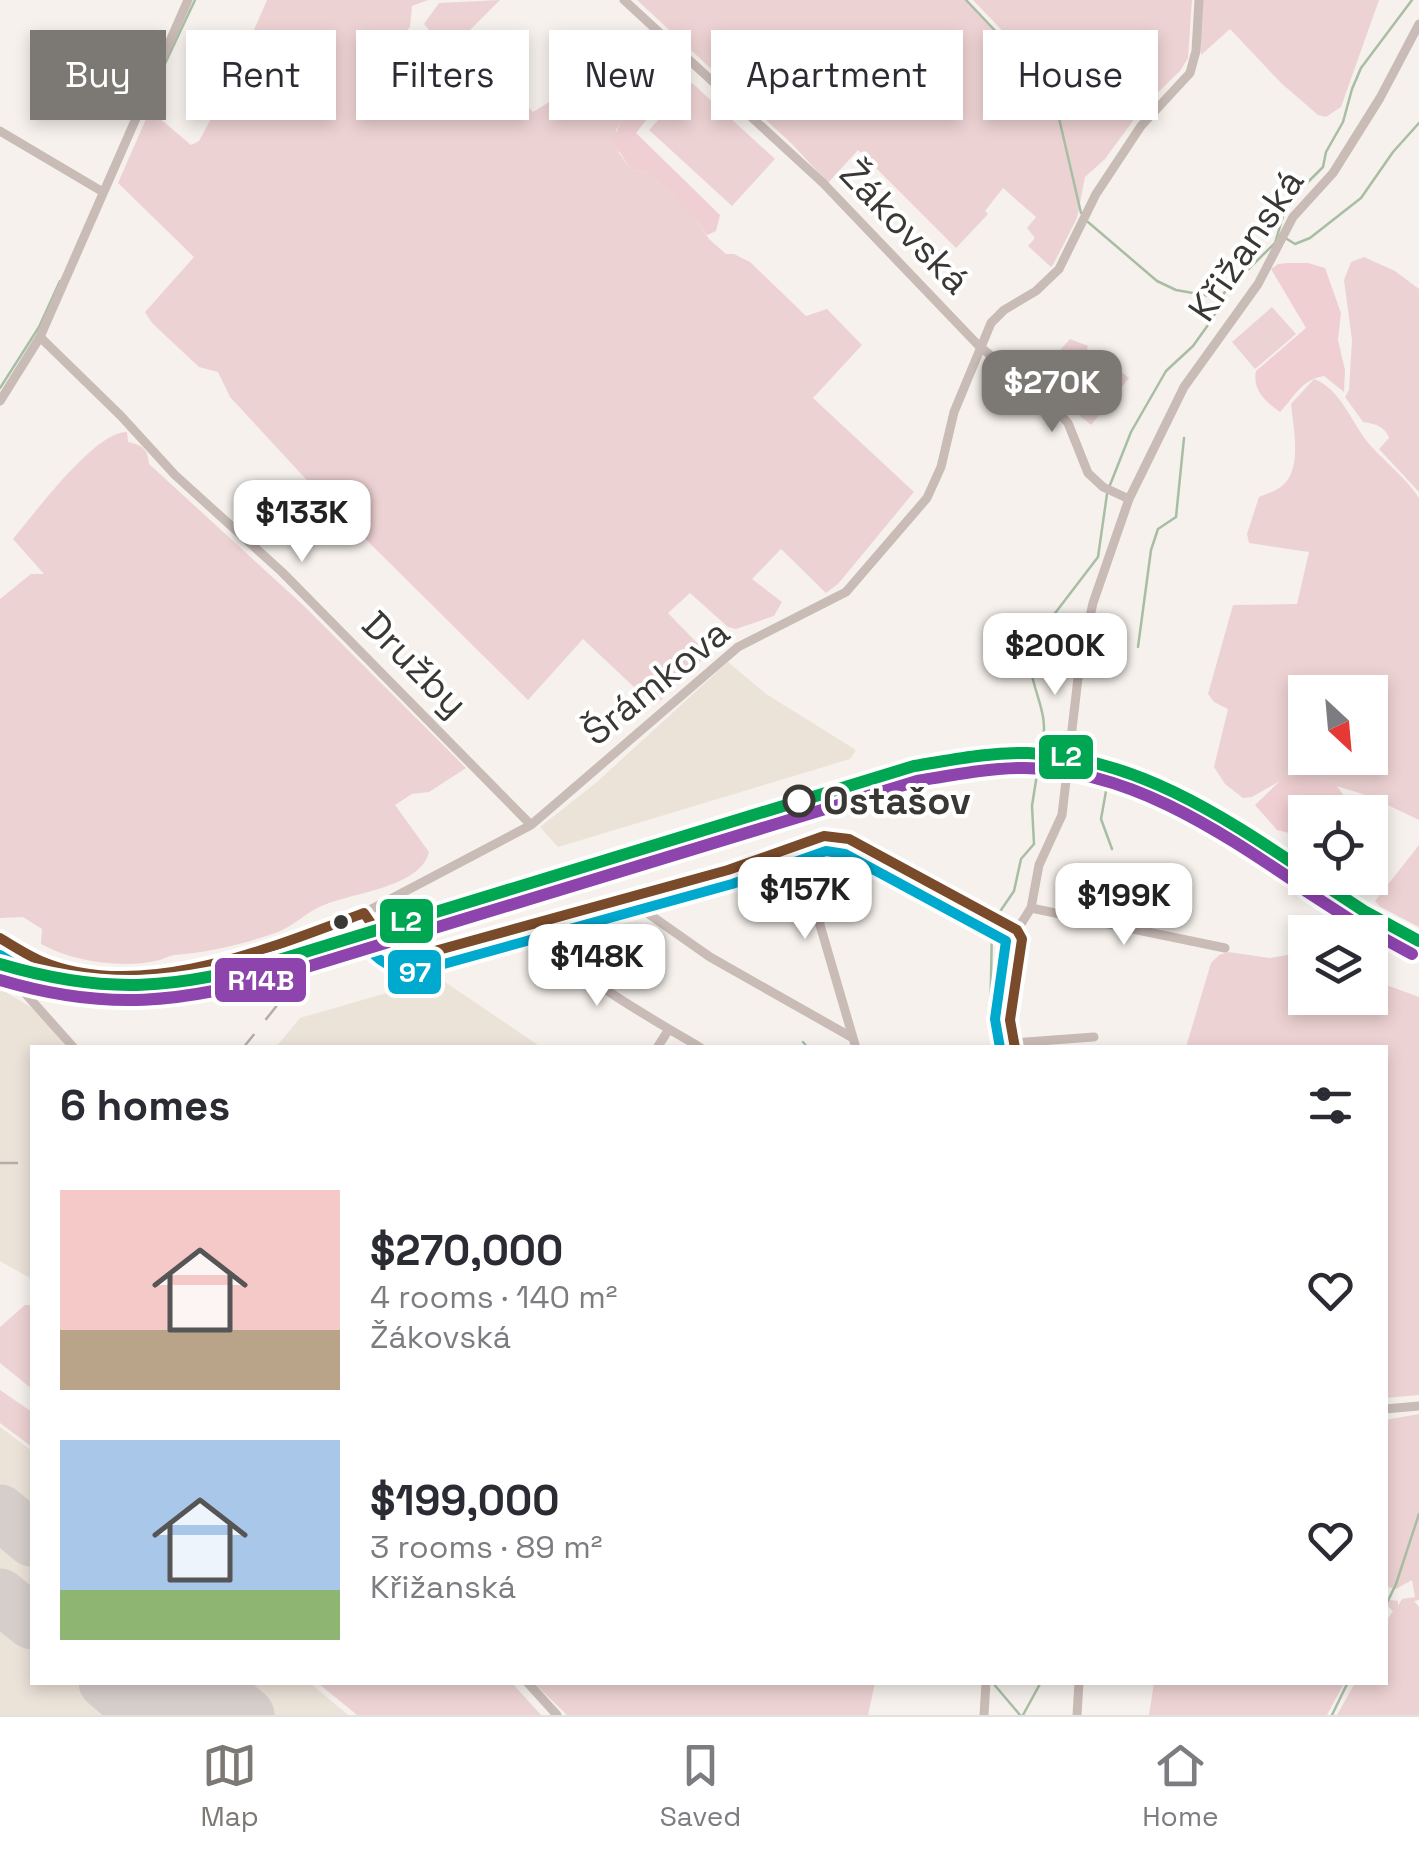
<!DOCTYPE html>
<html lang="en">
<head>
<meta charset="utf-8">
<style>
  :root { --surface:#fff; --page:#f2f2f3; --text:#2b2b33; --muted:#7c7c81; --line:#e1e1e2; --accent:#7c7974 }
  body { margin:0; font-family:"Space Grotesk",sans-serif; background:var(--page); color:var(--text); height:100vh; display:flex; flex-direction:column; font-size:38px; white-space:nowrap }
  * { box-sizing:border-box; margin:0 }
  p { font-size:32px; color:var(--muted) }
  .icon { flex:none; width:55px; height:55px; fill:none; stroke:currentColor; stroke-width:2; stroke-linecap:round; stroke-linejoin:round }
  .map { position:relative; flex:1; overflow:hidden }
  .details { position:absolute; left:30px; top:1045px; width:1358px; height:640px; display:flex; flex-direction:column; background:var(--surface); border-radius:0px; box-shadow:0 5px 15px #0003 }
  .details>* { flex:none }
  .hud { position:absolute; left:30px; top:30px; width:1360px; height:90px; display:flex; gap:20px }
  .needle { width:65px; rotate:154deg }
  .tools { position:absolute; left:1288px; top:675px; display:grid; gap:20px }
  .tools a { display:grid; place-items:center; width:100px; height:100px; border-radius:0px; background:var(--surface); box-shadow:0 5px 15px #0003; font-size:50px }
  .price { position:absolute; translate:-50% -85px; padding:0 22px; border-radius:20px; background:#fff; color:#222; font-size:32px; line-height:65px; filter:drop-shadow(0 2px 5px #0008) }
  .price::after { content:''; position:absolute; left:50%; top:60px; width:30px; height:22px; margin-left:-15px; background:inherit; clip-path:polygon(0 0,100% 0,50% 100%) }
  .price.on { background:var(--accent); color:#fff }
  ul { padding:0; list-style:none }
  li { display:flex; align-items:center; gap:30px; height:250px; padding:0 30px }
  li span { display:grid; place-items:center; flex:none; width:280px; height:200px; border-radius:0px; color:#555 }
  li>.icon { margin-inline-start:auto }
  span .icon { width:120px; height:120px; fill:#fffc; stroke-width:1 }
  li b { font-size:42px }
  h2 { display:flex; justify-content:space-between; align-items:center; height:120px; padding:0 30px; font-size:42px }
  .tag { padding:0 35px; border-radius:0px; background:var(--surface); box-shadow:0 5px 15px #0003; font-size:35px; line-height:90px }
  .tag.on { background:var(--accent); color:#fff }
  .menu { display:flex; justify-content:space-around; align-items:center; height:140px; border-top:2px solid var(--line); background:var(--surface); font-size:28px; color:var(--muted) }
  .menu a { display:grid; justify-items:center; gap:5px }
  .menu .on { color:var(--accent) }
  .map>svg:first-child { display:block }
</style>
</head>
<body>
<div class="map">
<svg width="1419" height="1715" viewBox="0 0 1419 1715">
  <rect width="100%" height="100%" fill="#f6f1ec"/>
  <path fill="#ebe2d8" d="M 728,662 L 766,694 L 856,750 L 850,759 L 558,847 L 540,827 L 597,782 Z
    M 1014,746 L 1100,756 L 1171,779 L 1247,823 L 1305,864 L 1305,878 L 1325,878 L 1419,934 L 1419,948 L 1361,917 L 1240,834 L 1166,790 L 1097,768 L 1014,759 L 957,764 L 916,772 L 370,942 L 347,944 L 198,986 L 138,993 L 112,992 L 59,986 L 0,970 L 0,957 L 86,978 L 138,981 L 196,973 L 912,760 L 955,752 Z
    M 439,978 L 541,1047 L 276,1047 L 300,1018 Z
    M 0,989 L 36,1010 L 66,1047 L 32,1048 L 32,1279 L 0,1261 Z
    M 0,1427 L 32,1451 L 32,1682 L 310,1683 L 348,1715 L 0,1715 Z"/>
  <path fill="#edd2d3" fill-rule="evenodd" d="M 267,0 L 428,0 L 412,6 L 410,27 L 385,53 L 388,71 L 400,68 L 429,30 L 424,24 L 439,3 L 500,0 L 460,40 L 463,47 L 482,52 L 504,69 L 508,87 L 533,112 L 549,102 L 584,66 L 624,65 L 658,51 L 670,50 L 674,58 L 639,95 L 616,130 L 619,153 L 630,168 L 646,173 L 661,184 L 690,210 L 709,239 L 726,254 L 734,254 L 750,262 L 806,316 L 827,309 L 862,345 L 813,398 L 914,492 L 838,584 L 826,593 L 781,549 L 752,579 L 782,602 L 774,616 L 736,629 L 728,627 L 690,593 L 668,613 L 698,644 L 701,661 L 658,703 L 653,705 L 583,639 L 528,700 L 316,490 L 230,397 L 218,372 L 199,367 L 152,323 L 145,312 L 194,257 L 118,183 L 150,110 L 191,145 L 199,141 L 234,76 Z
    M 637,0 L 965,0 L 1056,96 L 1096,82 L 1135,118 L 1105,159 L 1085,177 L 1077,218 L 1053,265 L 1051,267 L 1028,246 L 1035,238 L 1027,228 L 1036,217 L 1003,188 L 985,211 L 988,214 L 956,248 L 858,150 L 828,183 L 793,145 Z
    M 973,0 L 1192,0 L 1188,58 L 1180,71 L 1141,109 L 1105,79 L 1049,80 Z
    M 1201,0 L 1379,0 L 1341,107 L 1326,117 L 1318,115 L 1281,83 L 1230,29 L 1201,55 Z
    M 692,83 L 775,159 L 732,206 L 649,130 Z
    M 1364,257 L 1395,271 L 1419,289 L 1419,492 L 1379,449 L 1389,438 C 1386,427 1373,423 1363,422 L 1345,397 L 1349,390 L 1352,340 L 1344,280 L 1351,262 Z
    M 1272,307 L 1296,334 L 1255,369 L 1232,342 Z
    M 1070,339 L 1088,346 L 1087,350 L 1094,350 L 1129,378 L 1091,425 C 1072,408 1053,397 1032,382 Z
    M 1314,379 C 1342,390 1351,423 1370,445 C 1386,463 1406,478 1419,498 L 1419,820 L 1369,796 L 1294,773 L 1252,797 L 1243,798 L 1225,784 L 1214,767 L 1228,709 L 1214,702 L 1208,694 L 1233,605 L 1297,604 L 1309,552 L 1249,543 L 1247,534 L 1259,497 C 1266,494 1276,491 1282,486 C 1303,469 1293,427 1291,404 ZM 1305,692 L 1370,692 L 1370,758 L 1305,758 Z
    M 127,432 L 128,442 C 142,445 148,449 149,464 L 303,605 L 466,768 L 429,792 L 412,794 L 395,805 L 429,852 C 421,887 352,893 324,905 C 308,911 295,925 278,932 C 244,944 210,952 175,955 C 171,955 163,959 160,960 C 123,969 74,962 41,944 L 42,929 L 23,917 L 0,918 L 0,599 L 31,574 L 44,574 L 13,539 C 34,514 95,431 127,432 Z
    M 1419,845 L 1419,927 L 1379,906 L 1375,901 Z
    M 1228,952 L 1270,958 L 1305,952 L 1305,998 L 1370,998 L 1370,979 L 1419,997 L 1419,1395 L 1385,1398 L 1385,1048 L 1186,1047 L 1211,963 L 1219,955 Z
    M 25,1305 L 32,1305 L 32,1389 L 0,1363 L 0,1327 Z
    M 0,1390 L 32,1412 L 32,1447 L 0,1423 Z
    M 1419,1414 L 1419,1600 L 1414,1601 L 1419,1607 L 1419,1715 L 1337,1715 L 1355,1683 L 1385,1682 L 1385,1623 L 1393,1611 L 1385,1604 L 1385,1599 L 1398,1601 L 1398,1606 L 1402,1599 L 1415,1597 L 1412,1580 L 1396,1589 L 1385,1586 L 1385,1420 Z
    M 318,1683 L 512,1683 L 541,1715 L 357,1715 Z
    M 534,1683 L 875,1683 L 868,1715 L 567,1715 Z
    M 1173,1683 L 1173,1682 L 1344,1683 L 1327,1715 L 1149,1715 L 1154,1683 Z"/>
  <path fill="#efcfd2" d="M 674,58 L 680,68 L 677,81 L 636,133 L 720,215 L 716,231 L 707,235 L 690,211 L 661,184 L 646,173 L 630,168 L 613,142 C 622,109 651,82 674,58 Z
    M 1288,263 L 1308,263 L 1325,268 L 1341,313 L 1338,340 L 1345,370 L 1344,392 L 1324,376 C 1300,380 1295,397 1280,412 C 1266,402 1252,390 1256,371 L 1306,328 L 1271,269 L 1278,264 Z
    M 1294,772 L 1336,785 L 1356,812 L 1305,812 L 1305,837 L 1277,830 L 1255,805 L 1281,780 Z"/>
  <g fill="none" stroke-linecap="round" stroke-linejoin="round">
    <path stroke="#a8bea4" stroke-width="2.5" d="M 966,0 L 1042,80 L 1055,101 L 1081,213
      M 153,89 L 195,0
      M 1088,222 L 1157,281 L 1176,290 L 1221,298
      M 1287,239 L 1295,244 L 1310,238 L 1361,198 L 1393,152 L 1419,123
      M 0,388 L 39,327 L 60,281
      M 1110,485 L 1131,432 L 1166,371 L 1193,346 L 1213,318 L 1224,293 L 1275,243 L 1287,203 L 1323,167 L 1326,152 L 1343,122 L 1352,89 L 1361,68 L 1412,0
      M 1138,647 L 1151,550 L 1158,529 L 1176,517 L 1184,438
      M 1042,744 C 1052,707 1021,679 1033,642 L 1098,557 L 1107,494
      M 1110,769 L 1101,819 L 1112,849
      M 999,913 L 1014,891 L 1021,859 L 1034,844 L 1032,806 L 1039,761
      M 992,924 L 990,1033 L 994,1048
      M 803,1042 L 808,1048
      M 1385,1607 L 1396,1584 L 1419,1514
      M 992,1682 L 1020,1715
      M 1023,1715 L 1041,1682
      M 1332,1715 L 1348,1682"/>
    <path stroke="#d6ceca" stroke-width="55" d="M 0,1512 L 32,1539
      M 0,1596 L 32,1622
      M 106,1682 L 145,1715
      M 157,1682 L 196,1715
      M 208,1682 L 247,1715"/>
    <path stroke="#c9bbb6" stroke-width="9" d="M 624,0 L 823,183 L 979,346 L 1052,405 L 1068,423 L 1088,473 L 1103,487 L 1129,499
      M 0,131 L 103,192
      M 40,337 L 121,416 L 175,475 L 282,572 L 531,825
      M 0,401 L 40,337 L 188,0
      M 838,838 L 819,891 L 820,925 L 856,1048
      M 626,898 L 710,957 L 853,1038
      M 1031,908 L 1225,948
      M 364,913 L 531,825 L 738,647 L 846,592 L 927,498 L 941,467 L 954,412 L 991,323 L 1004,310 L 1036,291 L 1059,269 L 1096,194 L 1141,126 L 1190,73 L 1196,51 L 1199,0
      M 530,924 C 578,979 639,1011 701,1048
      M 1017,930 L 1031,908 L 1039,865 L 1062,815 L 1080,661 L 1093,603 L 1129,499 L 1184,387 L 1258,284 L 1293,217 L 1333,173 L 1380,98 L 1419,24
      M 20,953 L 16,973 L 24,992 L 74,1048
      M 1014,1043 L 1094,1037
      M 657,1048 L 669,1029
      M 1385,1409 L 1419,1406
      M 527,1682 L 557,1715
      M 984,1715 L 986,1682
      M 1077,1715 L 1079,1682"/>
    <path stroke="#c0b0aa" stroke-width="12" d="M 0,938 C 105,1018 256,952 364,913 C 377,936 384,955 413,957 L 728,870 L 824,836 L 849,839 L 879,854 L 1017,930 L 1022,939 L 1021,950 L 1010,1020 L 1015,1048"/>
    <path stroke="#b5aca8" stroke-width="2.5" stroke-dasharray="18 18" stroke-linecap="butt" d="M 243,1048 L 295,983 L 349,946 L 399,927 L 639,855 L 726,823
      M 0,1163 L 32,1163"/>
    <g stroke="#fff" stroke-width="18">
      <path id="bus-1" d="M 0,938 C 13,946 27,955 41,961 C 140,1003 270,948 364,913 L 388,948 L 413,957 L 728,870 L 824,836 L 849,839 L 1017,930
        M 1015,1048 L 1010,1020 L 1022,939 L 1017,930"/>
    </g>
    <g stroke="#fff" stroke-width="18">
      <path id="bus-2" d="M 0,955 C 11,962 22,969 34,974 C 132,1019 263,966 357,932 C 371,956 387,970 415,972 L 732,884 L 826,851 L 845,854 L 1006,941 L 995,1019 L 1000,1048"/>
    </g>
    <use href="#bus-1" stroke="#7a4b2a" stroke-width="10"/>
    <use href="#bus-2" stroke="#00a9ce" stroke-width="10"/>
    <g stroke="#fff" stroke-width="20">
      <path id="rail-1" d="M 1314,878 L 1364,911 L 1419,941
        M 0,964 C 108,996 176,989 282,959 L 914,766 C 952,760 989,752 1028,753 C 1133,757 1220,814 1305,871"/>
    </g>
    <g stroke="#fff" stroke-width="20">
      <path id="rail-2" d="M 1306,891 L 1357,924 L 1412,954
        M 0,980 C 108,1012 180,1003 287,973 L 917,781 C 953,775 988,768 1024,768 C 1127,769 1215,828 1297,883"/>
    </g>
    <use href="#rail-1" stroke="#00a651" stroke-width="12"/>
    <use href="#rail-2" stroke="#8e44ad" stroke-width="12"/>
  </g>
  <circle fill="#fff" stroke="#3a3834" stroke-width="5" cx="799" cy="801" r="14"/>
  <circle fill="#3a3834" stroke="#fff" stroke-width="4" cx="341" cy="922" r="9"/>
  <g text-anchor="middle" stroke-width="8" stroke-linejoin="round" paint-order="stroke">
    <g font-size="38" fill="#3a3834" stroke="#fff">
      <text transform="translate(905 227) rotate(46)" y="13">Žákovská</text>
      <text transform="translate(1246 245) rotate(-56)" y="13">Křižanská</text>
      <text transform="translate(415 664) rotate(45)" y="13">Družby</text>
      <text transform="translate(656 682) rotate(-39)" y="13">Šrámkova</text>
    </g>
    <g font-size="38" font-weight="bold" fill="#3a3834" stroke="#fff" text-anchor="start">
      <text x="823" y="814">Ostašov</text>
    </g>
  </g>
  <g stroke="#fff" stroke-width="4">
    <rect x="1037" y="733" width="58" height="48" rx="10" fill="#00a651"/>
    <rect x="378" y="897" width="57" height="48" rx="10" fill="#00a651"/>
    <rect x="386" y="948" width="57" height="48" rx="10" fill="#00a9ce"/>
    <rect x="213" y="956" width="95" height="48" rx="10" fill="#8e44ad"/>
  </g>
  <g font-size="28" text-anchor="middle" font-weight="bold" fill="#fff">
    <text x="1066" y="766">L2</text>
    <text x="406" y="931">L2</text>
    <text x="415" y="982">97</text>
    <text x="261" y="990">R14B</text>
  </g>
</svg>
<div class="tools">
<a><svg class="needle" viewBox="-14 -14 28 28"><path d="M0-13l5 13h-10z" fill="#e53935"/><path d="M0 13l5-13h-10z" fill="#7c7c81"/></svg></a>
<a><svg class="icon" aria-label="locate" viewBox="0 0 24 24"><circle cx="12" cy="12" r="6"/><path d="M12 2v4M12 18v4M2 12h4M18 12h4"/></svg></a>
<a><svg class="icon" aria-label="layers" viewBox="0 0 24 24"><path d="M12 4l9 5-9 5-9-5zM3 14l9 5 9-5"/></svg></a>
</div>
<b class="price on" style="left:1052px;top:435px">$270K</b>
<b class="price" style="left:302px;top:565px">$133K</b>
<b class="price" style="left:1055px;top:698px">$200K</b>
<b class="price" style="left:805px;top:942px">$157K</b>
<b class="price" style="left:1124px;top:948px">$199K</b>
<b class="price" style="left:597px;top:1009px">$148K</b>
<div class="hud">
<a class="tag on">Buy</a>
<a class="tag">Rent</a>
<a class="tag">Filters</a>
<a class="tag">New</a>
<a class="tag">Apartment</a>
<a class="tag">House</a>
</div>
<section class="details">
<h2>6 homes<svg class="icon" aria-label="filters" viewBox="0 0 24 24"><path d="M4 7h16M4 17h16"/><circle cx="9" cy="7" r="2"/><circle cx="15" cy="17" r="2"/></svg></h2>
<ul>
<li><span style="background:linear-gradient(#f6c9c9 70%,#b9a48a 0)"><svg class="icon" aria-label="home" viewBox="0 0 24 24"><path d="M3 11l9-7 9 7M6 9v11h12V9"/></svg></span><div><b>$270,000</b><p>4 rooms · 140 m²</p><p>Žákovská</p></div><svg class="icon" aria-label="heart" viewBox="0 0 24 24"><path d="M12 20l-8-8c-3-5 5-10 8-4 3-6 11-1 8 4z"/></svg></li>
<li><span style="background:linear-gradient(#a9c7e8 75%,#8fb573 0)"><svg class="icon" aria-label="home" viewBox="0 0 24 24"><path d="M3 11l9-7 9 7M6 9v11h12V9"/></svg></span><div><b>$199,000</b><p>3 rooms · 89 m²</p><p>Křižanská</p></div><svg class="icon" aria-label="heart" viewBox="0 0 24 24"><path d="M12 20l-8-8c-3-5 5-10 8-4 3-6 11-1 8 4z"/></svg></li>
</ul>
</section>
</div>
<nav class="menu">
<a class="on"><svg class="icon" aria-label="map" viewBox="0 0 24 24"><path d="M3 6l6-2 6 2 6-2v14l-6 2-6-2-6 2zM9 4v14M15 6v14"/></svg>Map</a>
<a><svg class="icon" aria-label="saved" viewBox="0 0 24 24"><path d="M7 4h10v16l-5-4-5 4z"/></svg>Saved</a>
<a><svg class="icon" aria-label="home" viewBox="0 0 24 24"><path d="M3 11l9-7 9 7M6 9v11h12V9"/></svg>Home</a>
</nav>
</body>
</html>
